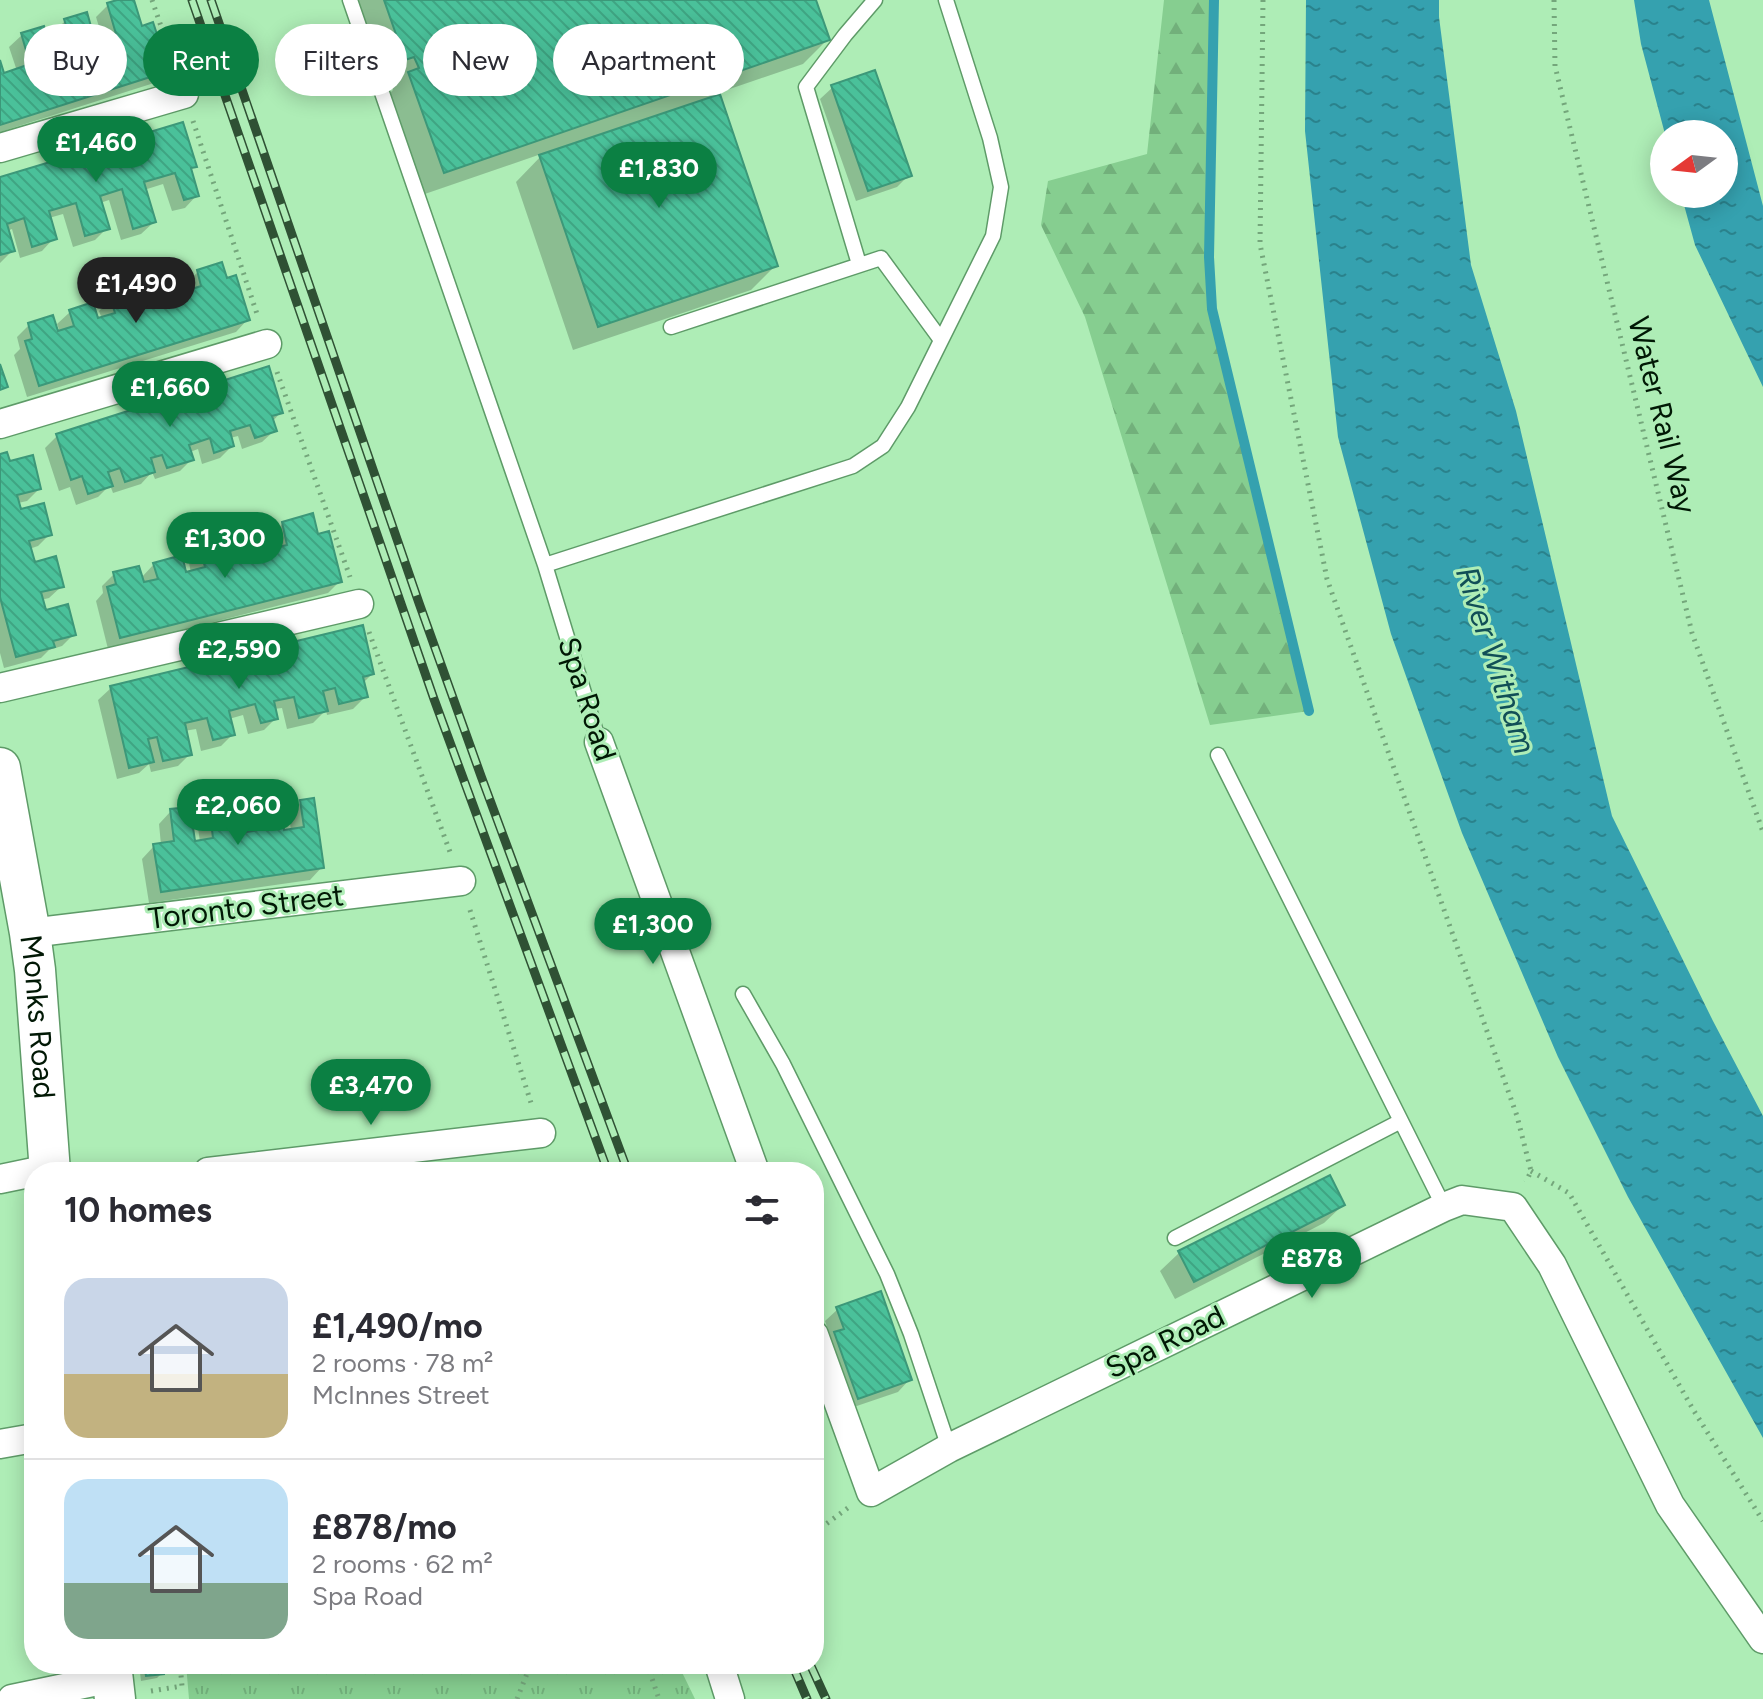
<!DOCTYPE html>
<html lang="en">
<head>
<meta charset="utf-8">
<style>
  :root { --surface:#fff; --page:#f2f2f3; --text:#2b2b33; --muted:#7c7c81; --line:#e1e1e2; --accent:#0b8043 }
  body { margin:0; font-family:Figtree,sans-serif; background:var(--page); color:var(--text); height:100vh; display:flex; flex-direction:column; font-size:30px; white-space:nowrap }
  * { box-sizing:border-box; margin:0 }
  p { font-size:26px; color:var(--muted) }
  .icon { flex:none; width:44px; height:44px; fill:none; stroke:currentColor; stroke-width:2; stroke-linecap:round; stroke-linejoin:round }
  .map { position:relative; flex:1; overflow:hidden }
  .panel { position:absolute; left:24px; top:1162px; width:800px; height:512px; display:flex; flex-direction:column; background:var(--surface); border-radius:32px; box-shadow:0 4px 20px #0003 }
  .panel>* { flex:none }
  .hud { position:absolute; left:24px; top:24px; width:800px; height:72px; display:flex; gap:16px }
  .needle { width:52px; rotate:255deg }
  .fabs { position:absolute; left:1650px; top:120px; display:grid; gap:16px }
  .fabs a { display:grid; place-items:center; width:88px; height:88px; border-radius:50%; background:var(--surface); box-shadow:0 4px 20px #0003; font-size:40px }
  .price { position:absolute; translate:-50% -68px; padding:0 18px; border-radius:28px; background:var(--accent); color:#fff; font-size:26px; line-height:52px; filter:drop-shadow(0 2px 4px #0008) }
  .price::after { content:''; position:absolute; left:50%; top:48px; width:24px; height:18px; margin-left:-12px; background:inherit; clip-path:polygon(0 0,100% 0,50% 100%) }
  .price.current { background:#222; color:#fff }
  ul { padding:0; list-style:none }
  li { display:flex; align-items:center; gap:24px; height:200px; padding:0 40px }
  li+li { border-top:2px solid var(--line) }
  li span { display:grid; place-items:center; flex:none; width:224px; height:160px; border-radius:24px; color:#555 }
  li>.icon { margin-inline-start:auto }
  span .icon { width:96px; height:96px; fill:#fffc; stroke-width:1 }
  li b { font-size:34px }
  h2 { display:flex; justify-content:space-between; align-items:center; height:96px; padding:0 40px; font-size:34px }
  .tag { padding:0 28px; border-radius:36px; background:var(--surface); box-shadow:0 4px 20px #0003; font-size:28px; line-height:72px }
  .tag.current { background:var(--accent); color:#fff }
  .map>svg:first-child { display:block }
</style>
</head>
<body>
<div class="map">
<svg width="1763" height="1699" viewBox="0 0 1763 1699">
  <defs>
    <pattern id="forest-firs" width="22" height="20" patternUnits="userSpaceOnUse" patternTransform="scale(2)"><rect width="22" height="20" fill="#86ce90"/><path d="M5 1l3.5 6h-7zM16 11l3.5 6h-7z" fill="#72b07b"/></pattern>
    <pattern id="park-tufts" width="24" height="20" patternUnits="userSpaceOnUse" patternTransform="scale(2)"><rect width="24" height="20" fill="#86ce90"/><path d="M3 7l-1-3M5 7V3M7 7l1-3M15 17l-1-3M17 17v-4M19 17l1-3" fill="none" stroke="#72b07b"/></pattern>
    <pattern id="water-ripples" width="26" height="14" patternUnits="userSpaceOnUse" patternTransform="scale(2)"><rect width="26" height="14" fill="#35a1af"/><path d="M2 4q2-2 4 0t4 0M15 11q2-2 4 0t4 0" fill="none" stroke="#2a828c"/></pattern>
    <pattern id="building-back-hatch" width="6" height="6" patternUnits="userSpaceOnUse" patternTransform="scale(2)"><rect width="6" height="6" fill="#4ac19a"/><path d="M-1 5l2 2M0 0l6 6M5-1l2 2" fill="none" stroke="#3fa583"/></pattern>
  </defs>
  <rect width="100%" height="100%" fill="#aeedb6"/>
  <path fill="url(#forest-firs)" d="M 1164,0 L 1214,0 L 1209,257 L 1212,309 L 1309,711 L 1210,725 L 1085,317 L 1041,225 L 1048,181 L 1147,154 Z"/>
  <path fill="url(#park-tufts)" d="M 186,1664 L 678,1664 L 695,1699 L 189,1699 Z"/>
  <path fill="url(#water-ripples)" d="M 1306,0 L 1439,0 L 1439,17 L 1471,265 L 1516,411 L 1612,816 L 1713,1021 L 1763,1116 L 1763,1438 L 1628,1197 L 1558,1057 L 1462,833 L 1391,634 L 1338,437 L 1305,131 Z
    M 1634,0 L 1709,0 L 1763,206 L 1763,387 L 1695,245 L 1681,194 L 1724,194 L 1724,134 L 1665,134 L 1641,44 Z"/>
  <path fill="#0003" d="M 124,0 L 132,0 L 141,28 L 167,71 L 154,83 L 0,132 L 0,67 L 2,75 L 17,71 L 9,47 L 22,35 L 42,29 L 51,58 L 60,55 L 53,33 L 65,21 L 94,43 L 103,40 L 96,17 L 108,5 Z
    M 351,0 L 814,0 L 827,40 L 803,64 L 718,93 L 776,265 L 751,290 L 573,350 L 516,182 L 544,153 L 419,196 L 385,98 L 393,90 L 390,80 L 380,83 Z
    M 833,87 L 909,175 L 897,187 L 856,201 L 820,99 Z
    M 195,166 L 190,171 L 197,195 L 185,208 L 172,211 L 163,184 L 144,190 L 154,222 L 141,234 L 121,240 L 109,200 L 100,203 L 107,228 L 95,240 L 73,247 L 63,214 L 49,218 L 54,238 L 42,251 L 20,258 L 12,229 L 7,231 L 13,250 L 0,263 L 0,179 Z
    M 198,272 L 226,281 L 248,319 L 236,332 L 27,397 L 14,355 L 20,349 L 17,337 L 29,325 L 56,333 L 60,332 L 57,324 L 70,312 L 97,321 L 102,319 L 99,311 L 111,299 L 139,308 L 146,306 L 143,298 L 155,286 L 182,295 L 188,292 L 185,284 Z
    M 281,412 L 272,422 L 275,430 L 262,442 L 242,449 L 238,436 L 230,438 L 232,446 L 220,458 L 202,464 L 198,449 L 190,452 L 192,459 L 180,471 L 155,479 L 152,472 L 141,484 L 113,493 L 110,485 L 98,497 L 76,505 L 70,487 L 59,491 L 45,448 L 57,436 Z
    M 0,456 L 39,489 L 27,501 L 18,503 L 20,512 L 50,534 L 38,546 L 29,549 L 33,564 L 62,586 L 49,598 L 41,600 L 44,612 L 74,634 L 62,646 L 49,650 L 41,658 L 4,668 L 0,653 Z
    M 283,523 L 317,536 L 340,581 L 328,593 L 108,649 L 96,601 L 103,593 L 102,586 L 114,574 L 141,578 L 154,564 L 185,574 L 191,573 L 189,563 L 201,551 L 223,565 L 230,563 L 228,555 L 240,542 L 268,551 L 274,550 L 271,536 Z
    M 372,674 L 363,683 L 366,696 L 353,709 L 327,715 L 326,710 L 313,723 L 287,729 L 282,708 L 274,709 L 276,718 L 264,730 L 248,734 L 243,715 L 229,719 L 233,734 L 221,746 L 201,751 L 196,729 L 184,731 L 190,754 L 178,766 L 151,772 L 149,764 L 139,773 L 117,779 L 98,700 L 111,688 Z
    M 256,802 L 283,832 L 291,831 L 289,814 L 301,802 L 322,867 L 310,880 L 149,903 L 142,859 L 154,846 L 161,845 L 159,824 L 171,811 L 193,843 L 200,842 L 197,821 L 210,808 L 239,835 L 246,834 L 243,815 Z
    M 1329,1177 L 1343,1205 L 1324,1223 L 1175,1299 L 1160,1271 L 1179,1253 Z
    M 838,1309 L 910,1379 L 898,1392 L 845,1410 L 823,1346 L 831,1338 L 825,1321 Z
    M 139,1664 L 161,1664 L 162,1673 L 157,1678 L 141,1681 Z"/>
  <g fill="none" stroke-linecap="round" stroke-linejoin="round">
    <path stroke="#35a1af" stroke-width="10" d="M 1214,0 L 1209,257 L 1212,309 L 1309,711"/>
  </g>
  <path fill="url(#building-back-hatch)" stroke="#3c9879" stroke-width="2" d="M 117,0 L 134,0 L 142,26 L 153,22 L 169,71 L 0,125 L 0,60 L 4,73 L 30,64 L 21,33 L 44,26 L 52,56 L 73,49 L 64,19 L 87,12 L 95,41 L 116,34 L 107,3 Z
    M 384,0 L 816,0 L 830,40 L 444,173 L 408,72 L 419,68 L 414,57 L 405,60 Z
    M 875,70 L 912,176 L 868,191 L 831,85 Z
    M 720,94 L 778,266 L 598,327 L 539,155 Z
    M 183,122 L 197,167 L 191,168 L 199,196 L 184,200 L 175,173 L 144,182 L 156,222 L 133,229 L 122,189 L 100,196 L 110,229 L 85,236 L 76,203 L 49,211 L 57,239 L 32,247 L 24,218 L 7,224 L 15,251 L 0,255 L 0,177 Z
    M 222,262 L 227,278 L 236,275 L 250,320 L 39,386 L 25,341 L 32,339 L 28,323 L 53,315 L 58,331 L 74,326 L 69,310 L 93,302 L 98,318 L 115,313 L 110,297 L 136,289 L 141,305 L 159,299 L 154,284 L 178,276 L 183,292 L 201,286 L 197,270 Z
    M 0,364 L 8,387 L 0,390 Z
    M 269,366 L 283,413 L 272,416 L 277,431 L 255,438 L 250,425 L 230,431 L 234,446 L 214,453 L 210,438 L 189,445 L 194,460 L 167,468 L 162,455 L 151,458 L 155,472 L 125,482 L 120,468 L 108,472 L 113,486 L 88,494 L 82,476 L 71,480 L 56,434 Z
    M 7,452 L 10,461 L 33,455 L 41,489 L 17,495 L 21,509 L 44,503 L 52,535 L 29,541 L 35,562 L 56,556 L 64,587 L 41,592 L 46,610 L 68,604 L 76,635 L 53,641 L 55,647 L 16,657 L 0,597 L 0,454 Z
    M 313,513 L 318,534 L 329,531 L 342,582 L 120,638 L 107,587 L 116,584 L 113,572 L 139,566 L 144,582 L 158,579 L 153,563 L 182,555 L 186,572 L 205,567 L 200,549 L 220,544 L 225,563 L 243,558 L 239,541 L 266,534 L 270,549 L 287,545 L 282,522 Z
    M 363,625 L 374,674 L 363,677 L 368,697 L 339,704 L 335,688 L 323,691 L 328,711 L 299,718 L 294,697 L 274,701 L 278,719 L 261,723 L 255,704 L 229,711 L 235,735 L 213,740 L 207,718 L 185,723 L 192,755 L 163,761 L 157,737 L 148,739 L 154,762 L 129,768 L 110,686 Z
    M 280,797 L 284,830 L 304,827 L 300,800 L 314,798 L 324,868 L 161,892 L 153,844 L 174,841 L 170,809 L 190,807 L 195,841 L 213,838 L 209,806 L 236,802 L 241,833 L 259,830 L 255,801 Z
    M 1330,1175 L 1345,1205 L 1194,1282 L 1178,1251 Z
    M 881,1291 L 912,1380 L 858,1399 L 834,1332 L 844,1329 L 836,1307 Z
    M 144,1664 L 163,1664 L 164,1674 L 146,1676 Z"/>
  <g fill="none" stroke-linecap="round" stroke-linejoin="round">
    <g stroke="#5e9b68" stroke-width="17">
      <path id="lane" d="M 350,0 L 545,565 L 599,742
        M 859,264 L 806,87 L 845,35 L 875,0
        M 671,327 L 881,258 L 941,340
        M 545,565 L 853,466 L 883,446 L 908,407 L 993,236 L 1001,187 L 990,138 L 946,0
        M 1218,755 L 1444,1207
        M 743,994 L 783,1064 L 887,1274 L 911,1334 L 949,1448
        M 1175,1238 L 1401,1121"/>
    </g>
    <g stroke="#5e9b68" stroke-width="31">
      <path id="street" d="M 0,148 L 184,94
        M 0,424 L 267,344
        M 0,688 L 359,604
        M 599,742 L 755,1172
        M 30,933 L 461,881
        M 208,1172 L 541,1133
        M 0,1179 L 34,1172
        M 814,1335 L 871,1492 L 949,1448 L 1444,1207 L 1462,1200 L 1513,1207 L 1552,1265 L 1670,1505 L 1763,1639
        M 0,1444 L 34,1438
        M 719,1664 L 730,1699
        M 12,1699 L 112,1678"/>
    </g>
    <g stroke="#5e9b68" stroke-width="43">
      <g id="secondary">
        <path id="s1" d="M 0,768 L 30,933 L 35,970 L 50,1172"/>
        <path d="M 111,1664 L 115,1699"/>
      </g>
    </g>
    <path stroke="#74a67b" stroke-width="5" stroke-dasharray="2 6" stroke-linecap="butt" d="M 152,0 L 175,67
      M 1263,0 L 1260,244 L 1327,579 L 1517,1116 L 1531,1171 L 1526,1182
      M 1554,0 L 1555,66 L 1692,633 L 1763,832
      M 193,121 L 258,317
      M 277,372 L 350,577
      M 369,632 L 450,852
      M 470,910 L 531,1103
      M 1531,1171 L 1569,1193 L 1694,1411 L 1763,1521
      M 814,1533 L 849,1507
      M 647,1664 L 659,1699
      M 151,1691 L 182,1686 L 180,1664
      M 517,1699 L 528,1671 L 533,1664"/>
    <use href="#lane" stroke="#fff" stroke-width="14"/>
    <use href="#street" stroke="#fff" stroke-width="28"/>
    <use href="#secondary" stroke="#fff" stroke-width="40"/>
    <g stroke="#2f5134" stroke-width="9">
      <path id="rail" d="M 192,0 L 434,699 L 608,1172
        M 211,0 L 419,603 L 481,776 L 628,1172
        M 792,1664 L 807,1699
        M 810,1664 L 826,1699"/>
    </g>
    <use href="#rail" stroke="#aeedb6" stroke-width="6" stroke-dasharray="18" stroke-linecap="butt"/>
  </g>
  <g text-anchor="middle" stroke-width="6" stroke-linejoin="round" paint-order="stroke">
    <g font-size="30" fill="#011805" stroke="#aeedb6">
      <text transform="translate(1662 415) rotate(76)" y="10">Water Rail Way</text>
      <text transform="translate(587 699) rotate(72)" y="10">Spa Road</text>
      <text transform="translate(246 907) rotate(-7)" y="10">Toronto Street</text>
      <text dy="10" stroke="none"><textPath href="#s1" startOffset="252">Monks Road</textPath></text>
      <text transform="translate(1165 1342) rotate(-26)" y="10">Spa Road</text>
    </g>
    <g font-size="32" font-style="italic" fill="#114f57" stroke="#aeedb6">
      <text transform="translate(1496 660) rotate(72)" y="11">River Witham</text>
    </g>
  </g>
</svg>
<div class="fabs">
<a><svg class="needle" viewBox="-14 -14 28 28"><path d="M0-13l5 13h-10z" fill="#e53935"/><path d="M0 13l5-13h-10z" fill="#7c7c81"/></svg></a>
</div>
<b class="price" style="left:96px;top:184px">£1,460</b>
<b class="price" style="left:659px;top:210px">£1,830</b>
<b class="price current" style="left:136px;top:325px">£1,490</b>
<b class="price" style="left:170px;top:429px">£1,660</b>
<b class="price" style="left:225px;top:580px">£1,300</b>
<b class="price" style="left:239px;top:691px">£2,590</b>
<b class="price" style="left:238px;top:847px">£2,060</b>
<b class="price" style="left:653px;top:966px">£1,300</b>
<b class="price" style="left:371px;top:1127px">£3,470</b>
<b class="price" style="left:1312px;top:1300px">£878</b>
<div class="hud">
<a class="tag">Buy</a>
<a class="tag current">Rent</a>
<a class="tag">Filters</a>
<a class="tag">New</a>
<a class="tag">Apartment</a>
</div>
<section class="panel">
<h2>10 homes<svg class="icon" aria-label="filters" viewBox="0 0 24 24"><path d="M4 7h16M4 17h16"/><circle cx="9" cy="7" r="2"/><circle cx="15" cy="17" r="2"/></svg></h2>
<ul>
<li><span style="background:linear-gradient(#c9d6e8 60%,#c2b280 0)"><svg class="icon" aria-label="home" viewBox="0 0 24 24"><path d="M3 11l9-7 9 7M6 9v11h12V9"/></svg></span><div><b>£1,490/mo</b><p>2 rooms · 78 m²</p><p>McInnes Street</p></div></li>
<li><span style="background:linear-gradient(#bfe0f5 65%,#7fa58c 0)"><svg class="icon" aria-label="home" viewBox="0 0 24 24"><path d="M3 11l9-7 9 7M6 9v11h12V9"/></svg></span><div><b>£878/mo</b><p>2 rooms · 62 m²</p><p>Spa Road</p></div></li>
</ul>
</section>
</div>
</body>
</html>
